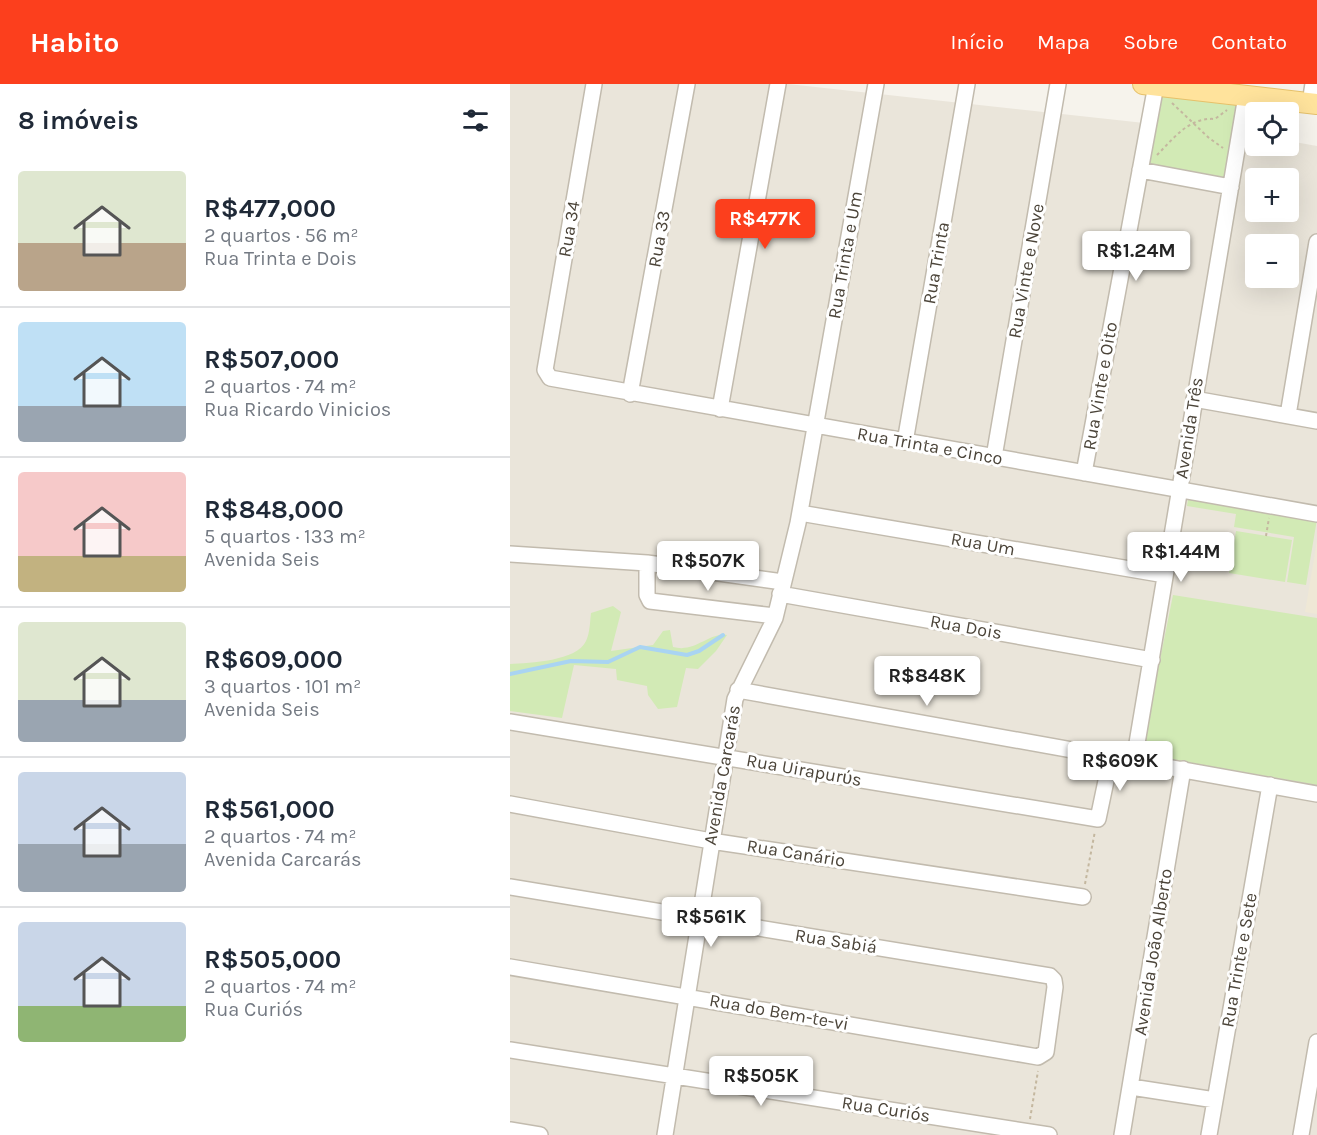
<!DOCTYPE html>
<html lang="pt">
<head>
<meta charset="utf-8">
<style>
  :root { --surface:#fff; --page:#f2f2f3; --text:#1f2937; --muted:#747a83; --line:#e0e1e3; --accent:#fc3f1d }
  body { margin:0; font-family:Karla,sans-serif; background:var(--page); color:var(--text); height:100vh; display:flex; flex-direction:column; font-size:22px; white-space:nowrap }
  * { box-sizing:border-box; margin:0 }
  p { font-size:20px; color:var(--muted) }
  .icon { flex:none; width:33px; height:33px; fill:none; stroke:currentColor; stroke-width:2; stroke-linecap:round; stroke-linejoin:round }
  .map { position:relative; flex:1; overflow:hidden }
  .drawer { display:flex; flex-direction:column; background:var(--surface); width:510px }
  .drawer>* { flex:none }
  .fabs { position:absolute; left:735px; top:18px; display:grid; gap:12px }
  .fabs a { display:grid; place-items:center; width:54px; height:54px; border-radius:6px; background:var(--surface); box-shadow:0 6px 24px #0002; font-size:30px }
  .price { position:absolute; translate:-50% -51px; padding:0 14px; border-radius:6px; background:#fff; color:#222; font-size:20px; line-height:39px; filter:drop-shadow(0 2px 3px #0008) }
  .price::after { content:''; position:absolute; left:50%; top:36px; width:18px; height:14px; margin-left:-9px; background:inherit; clip-path:polygon(0 0,100% 0,50% 100%) }
  .price.active { background:var(--accent); color:#fff }
  ul { padding:0; list-style:none }
  li { display:flex; align-items:center; gap:18px; height:150px; padding:0 18px }
  li+li { border-top:2px solid var(--line) }
  li span { display:grid; place-items:center; flex:none; width:168px; height:120px; border-radius:6px; color:#555 }
  li>.icon { margin-inline-start:auto }
  span .icon { width:72px; height:72px; fill:#fffc; stroke-width:1 }
  li b { font-size:26px }
  h2 { display:flex; justify-content:space-between; align-items:center; height:72px; padding:0 18px; font-size:26px }
  header { display:flex; align-items:center; gap:36px; box-sizing:border-box; height:84px; padding:0 30px; background:var(--accent); color:#fff }
  header strong { font-size:28px }
  nav { display:flex; gap:33px; margin-inline-start:auto; font-size:21px }
  main { display:flex; flex:1; min-height:0 }
  .map>svg:first-child { display:block }
</style>
</head>
<body>
<header>
<strong>Habito</strong>
<nav><a>Início</a><a>Mapa</a><a>Sobre</a><a>Contato</a></nav>
</header>
<main>
<section class="drawer">
<h2>8 imóveis<svg class="icon" aria-label="filters" viewBox="0 0 24 24"><path d="M4 7h16M4 17h16"/><circle cx="9" cy="7" r="2"/><circle cx="15" cy="17" r="2"/></svg></h2>
<ul>
<li><span style="background:linear-gradient(#dfe7d0 60%,#b9a48a 0)"><svg class="icon" aria-label="home" viewBox="0 0 24 24"><path d="M3 11l9-7 9 7M6 9v11h12V9"/></svg></span><div><b>R$477,000</b><p>2 quartos · 56 m²</p><p>Rua Trinta e Dois</p></div></li>
<li><span style="background:linear-gradient(#bfe0f5 70%,#9aa5b1 0)"><svg class="icon" aria-label="home" viewBox="0 0 24 24"><path d="M3 11l9-7 9 7M6 9v11h12V9"/></svg></span><div><b>R$507,000</b><p>2 quartos · 74 m²</p><p>Rua Ricardo Vinicios</p></div></li>
<li><span style="background:linear-gradient(#f6c9c9 70%,#c2b280 0)"><svg class="icon" aria-label="home" viewBox="0 0 24 24"><path d="M3 11l9-7 9 7M6 9v11h12V9"/></svg></span><div><b>R$848,000</b><p>5 quartos · 133 m²</p><p>Avenida Seis</p></div></li>
<li><span style="background:linear-gradient(#dfe7d0 65%,#9aa5b1 0)"><svg class="icon" aria-label="home" viewBox="0 0 24 24"><path d="M3 11l9-7 9 7M6 9v11h12V9"/></svg></span><div><b>R$609,000</b><p>3 quartos · 101 m²</p><p>Avenida Seis</p></div></li>
<li><span style="background:linear-gradient(#c9d6e8 60%,#9aa5b1 0)"><svg class="icon" aria-label="home" viewBox="0 0 24 24"><path d="M3 11l9-7 9 7M6 9v11h12V9"/></svg></span><div><b>R$561,000</b><p>2 quartos · 74 m²</p><p>Avenida Carcarás</p></div></li>
<li><span style="background:linear-gradient(#c9d6e8 70%,#8fb573 0)"><svg class="icon" aria-label="home" viewBox="0 0 24 24"><path d="M3 11l9-7 9 7M6 9v11h12V9"/></svg></span><div><b>R$505,000</b><p>2 quartos · 74 m²</p><p>Rua Curiós</p></div></li>
</ul>
</section>
<div class="map">
<svg width="807" height="1051" viewBox="0 0 807 1051">
  <rect width="100%" height="100%" fill="#f6f3ec"/>
  <path fill="#eae5da" fill-rule="evenodd" d="M 0,0 L 278,0 L 735,50 L 745,52 L 746,62 L 778,62 L 779,57 L 807,62 L 807,1051 L 0,1051 ZM 746,94 L 778,94 L 778,128 L 746,128 ZM 746,160 L 778,160 L 778,194 L 746,194 Z"/>
  <path fill="#efe8d6" d="M 807,457 L 807,530 L 795,528 Z"/>
  <path fill="#d2eab5" d="M 646,3 L 735,13 L 720,101 L 632,85 Z
    M 678,415 L 807,435 L 796,501 L 777,498 L 784,453 L 724,443 L 726,430 L 677,422 Z
    M 726,447 L 782,456 L 775,498 L 719,489 Z
    M 663,511 L 807,534 L 807,701 L 631,670 Z
    M 103,522 L 111,528 L 101,567 L 143,561 L 153,547 L 160,546 L 163,563 C 186,569 197,549 217,551 L 206,567 L 188,585 L 176,584 L 167,623 L 148,625 L 138,611 L 137,602 L 107,596 L 106,585 L 64,581 L 52,634 L 0,627 L 0,580 C 20,579 67,577 76,557 C 80,549 80,537 81,529 Z"/>
  <g fill="none" stroke-linecap="round" stroke-linejoin="round">
    <path stroke="#a9d4f2" stroke-width="4" d="M 0,590 L 61,577 L 98,578 L 130,563 L 177,571 L 189,567 L 213,551"/>
    <g stroke="#c2bbae" stroke-width="18">
      <path id="minor" d="M 84,0 L 35,286 L 40,294 L 807,430
        M 800,19 L 803,0
        M 630,86 L 721,103
        M 120,310 L 177,0
        M 684,315 L 807,337
        M 210,325 L 268,0
        M 778,331 L 807,158
        M 395,358 L 457,0
        M 484,373 L 548,0
        M 574,389 L 646,1
        M 290,429 L 655,491
        M 0,470 L 137,479 L 273,498
        M 137,479 L 137,511 L 140,517 L 265,532
        M 270,510 L 642,576
        M 228,606 L 807,710
        M 0,638 L 588,735 L 601,673
        M 624,677 L 736,12
        M 0,720 L 201,757 L 573,813
        M 0,803 L 540,892 L 544,896 L 545,903 L 536,968 L 528,973 L 0,883
        M 0,966 L 539,1051
        M 621,1003 L 705,1016
        M 0,1046 L 30,1051
        M 155,1051 L 225,615 L 265,534 L 288,439 L 366,0
        M 612,1051 L 673,685
        M 699,1051 L 760,701
        M 791,1051 L 807,958"/>
    </g>
    <g stroke="#e6c16a" stroke-width="22">
      <path id="major" d="M 633,0 L 807,20"/>
    </g>
    <path stroke="#c4b79f" stroke-width="2" stroke-dasharray="3 3" stroke-linecap="butt" d="M 662,19 L 699,54 L 713,64
      M 647,71 C 664,54 679,33 705,35 L 717,26
      M 756,452 L 759,434
      M 575,800 L 585,747
      M 520,1035 L 528,987"/>
    <use href="#minor" stroke="#fff" stroke-width="15"/>
    <use href="#major" stroke="#ffe39c" stroke-width="20"/>
  </g>
  <g text-anchor="middle" stroke-width="6" stroke-linejoin="round" paint-order="stroke">
    <g font-size="18" fill="#4b4439" stroke="#fff">
      <text transform="translate(59 145) rotate(-80)" y="6">Rua 34</text>
      <text transform="translate(149 155) rotate(-80)" y="6">Rua 33</text>
      <text transform="translate(335 171) rotate(-80)" y="6">Rua Trinta e Um</text>
      <text transform="translate(426 179) rotate(-80)" y="6">Rua Trinta</text>
      <text transform="translate(516 187) rotate(-80)" y="6">Rua Vinte e Nove</text>
      <text transform="translate(590 302) rotate(-80)" y="6">Rua Vinte e Oito</text>
      <text transform="translate(679 344) rotate(-81)" y="6">Avenida Três</text>
      <text transform="translate(420 362) rotate(10)" y="6">Rua Trinta e Cinco</text>
      <text transform="translate(473 460) rotate(10)" y="6">Rua Um</text>
      <text transform="translate(456 543) rotate(10)" y="6">Rua Dois</text>
      <text transform="translate(294 686) rotate(10)" y="6">Rua Uirapurύs</text>
      <text transform="translate(212 691) rotate(-80)" y="6">Avenida Carcarás</text>
      <text transform="translate(286 769) rotate(9)" y="6">Rua Canário</text>
      <text transform="translate(326 857) rotate(9)" y="6">Rua Sabiá</text>
      <text transform="translate(643 868) rotate(-81)" y="6">Avenida João Alberto</text>
      <text transform="translate(729 876) rotate(-80)" y="6">Rua Trinte e Sete</text>
      <text transform="translate(269 928) rotate(10)" y="6">Rua do Bem-te-vi</text>
      <text transform="translate(376 1025) rotate(9)" y="6">Rua Curiós</text>
    </g>
  </g>
</svg>
<div class="fabs">
<a><svg class="icon" aria-label="locate" viewBox="0 0 24 24"><circle cx="12" cy="12" r="6"/><path d="M12 2v4M12 18v4M2 12h4M18 12h4"/></svg></a>
<a>+</a>
<a>−</a>
</div>
<b class="price active" style="left:255px;top:166px">R$477K</b>
<b class="price" style="left:626px;top:198px">R$1.24M</b>
<b class="price" style="left:671px;top:499px">R$1.44M</b>
<b class="price" style="left:198px;top:508px">R$507K</b>
<b class="price" style="left:417px;top:623px">R$848K</b>
<b class="price" style="left:610px;top:708px">R$609K</b>
<b class="price" style="left:201px;top:864px">R$561K</b>
<b class="price" style="left:251px;top:1023px">R$505K</b>
</div>
</main>
</body>
</html>
